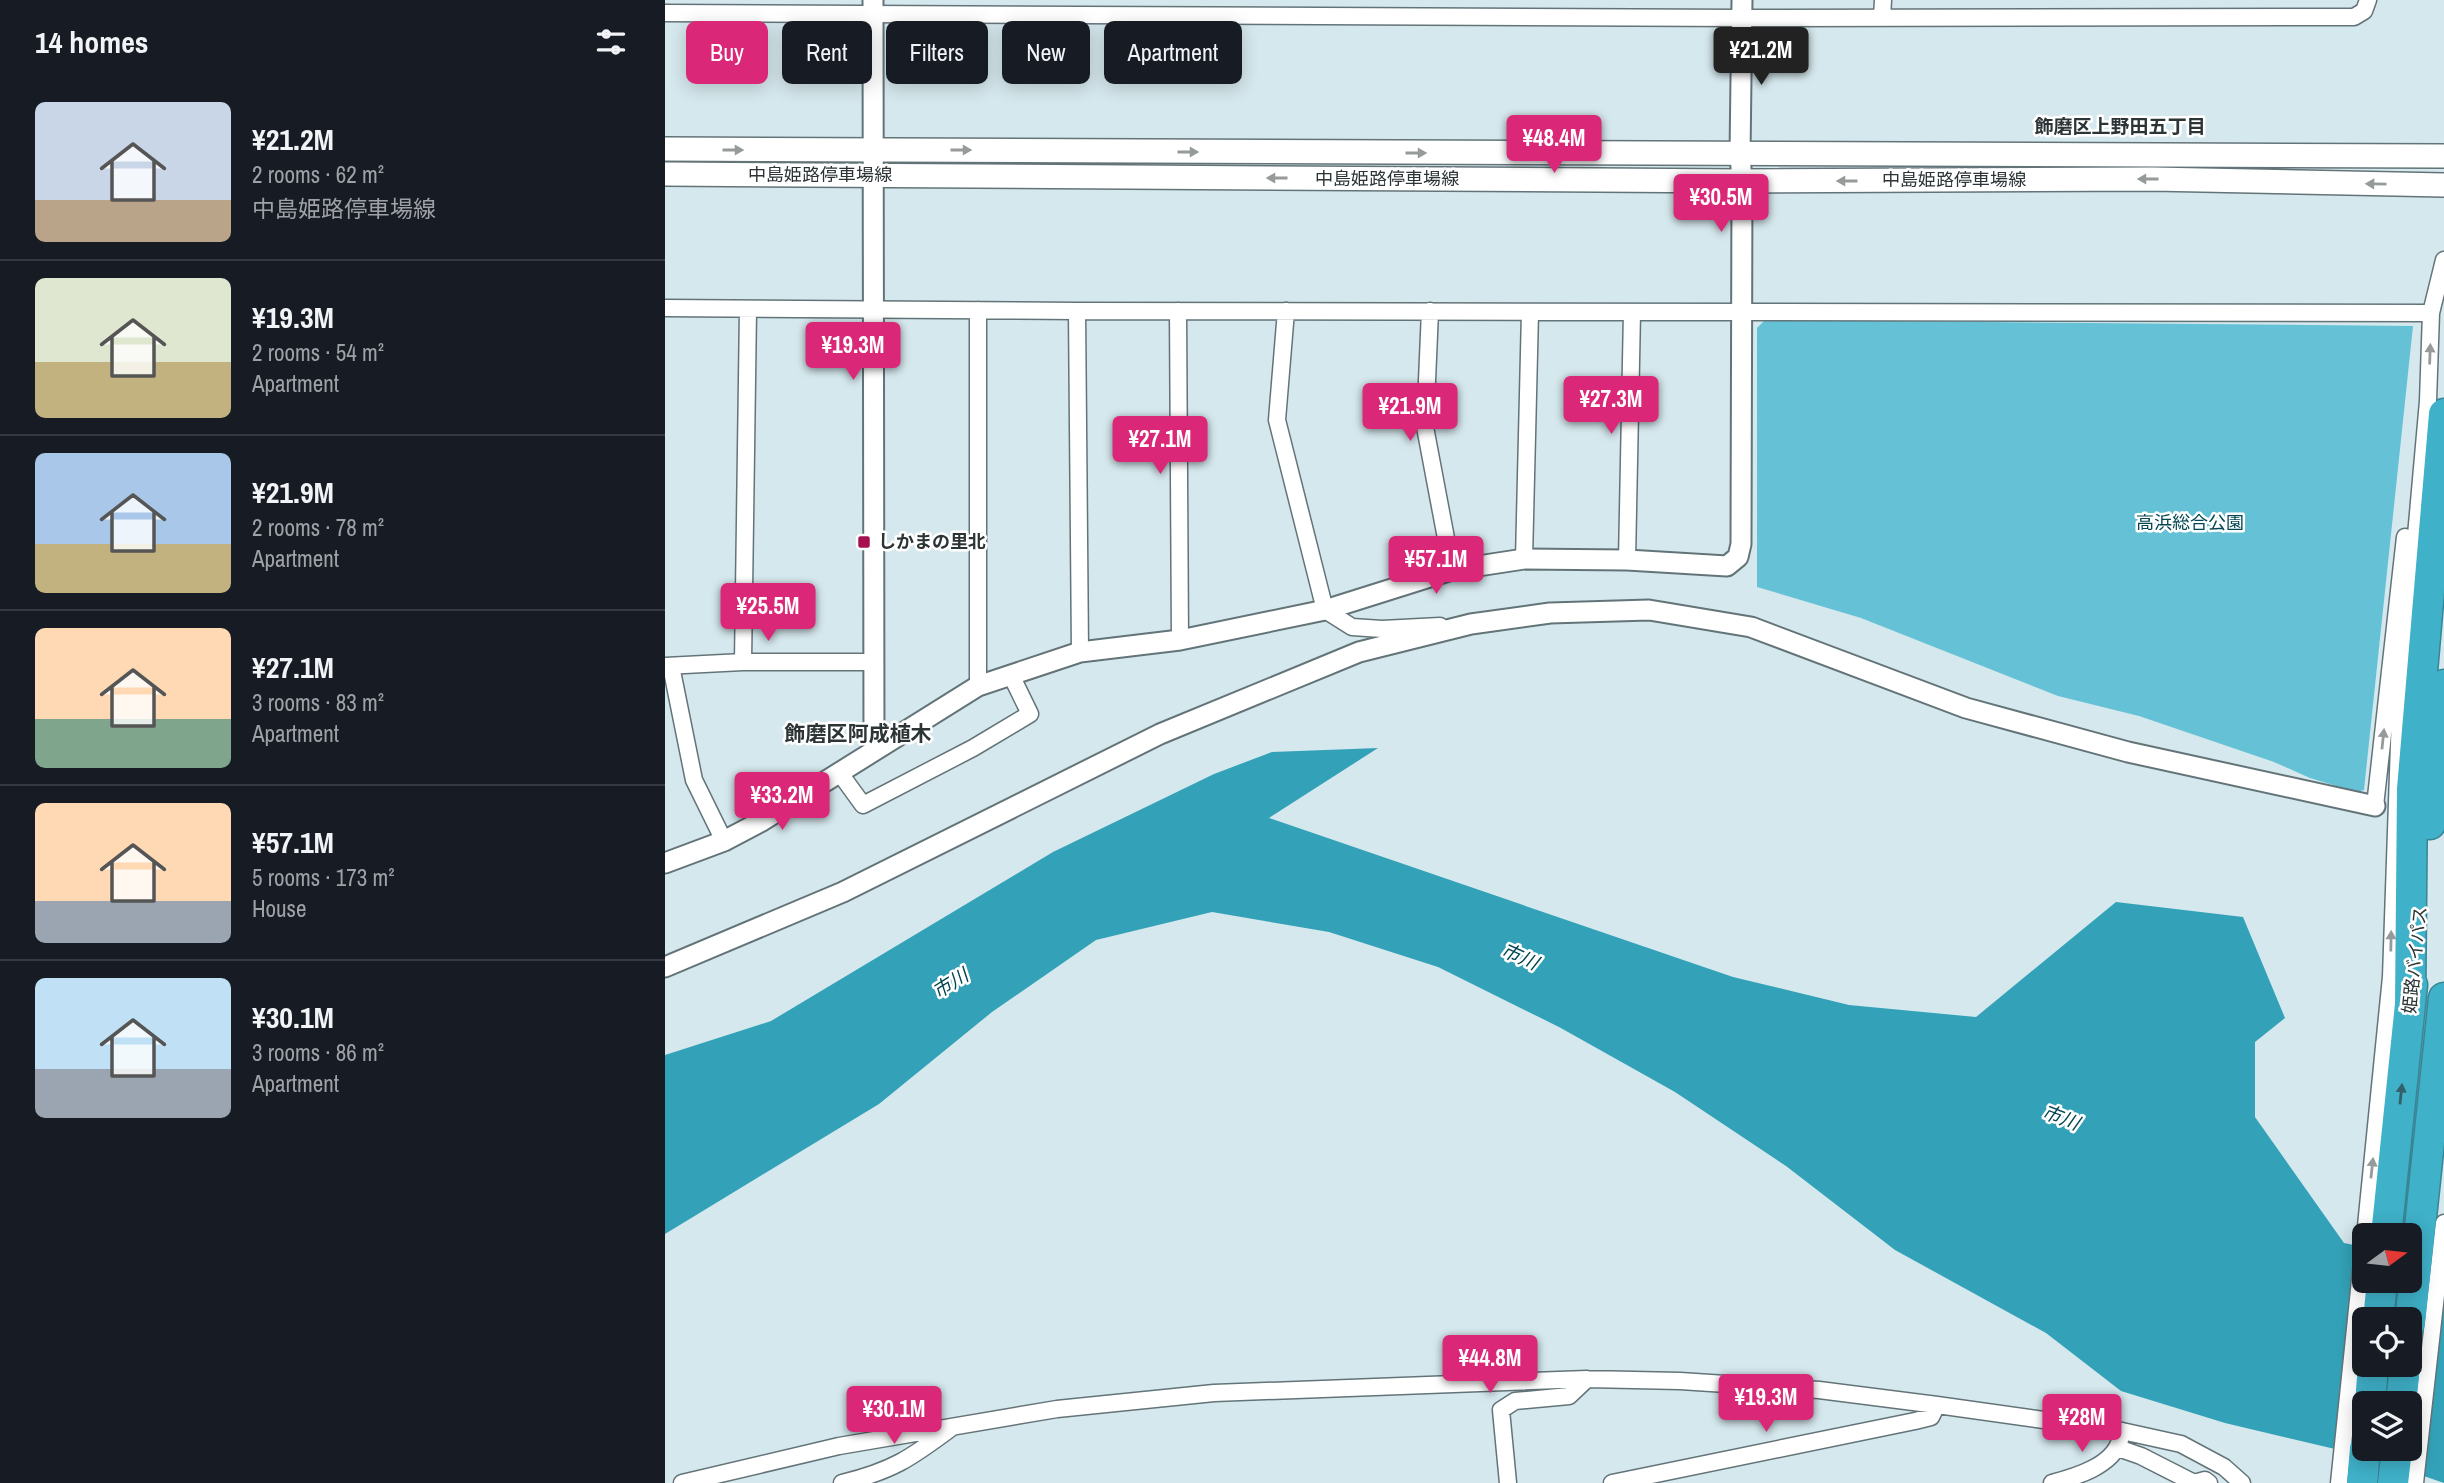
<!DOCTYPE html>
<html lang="en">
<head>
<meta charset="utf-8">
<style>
  :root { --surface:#171b24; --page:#20242c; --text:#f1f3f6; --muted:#9ea1a6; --line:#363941; --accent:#db2777 }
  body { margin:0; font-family:"Archivo Narrow","Noto Sans JP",sans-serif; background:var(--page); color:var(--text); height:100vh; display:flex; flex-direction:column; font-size:26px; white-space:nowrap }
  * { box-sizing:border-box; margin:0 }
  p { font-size:23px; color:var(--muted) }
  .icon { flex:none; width:38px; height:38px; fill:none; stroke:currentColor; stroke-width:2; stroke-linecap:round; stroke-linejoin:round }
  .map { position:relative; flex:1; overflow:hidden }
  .side { display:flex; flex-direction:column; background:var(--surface); width:665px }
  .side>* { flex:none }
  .banner { position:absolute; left:21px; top:21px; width:665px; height:63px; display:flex; gap:14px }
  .needle { width:46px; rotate:75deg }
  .tools { position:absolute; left:1687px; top:1223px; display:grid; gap:14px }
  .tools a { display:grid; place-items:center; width:70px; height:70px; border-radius:10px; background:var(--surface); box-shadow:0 4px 18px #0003; font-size:35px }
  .price { position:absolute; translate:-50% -60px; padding:0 16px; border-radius:7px; background:var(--accent); color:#fff; font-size:23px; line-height:46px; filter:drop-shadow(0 2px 4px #0008) }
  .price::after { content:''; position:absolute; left:50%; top:42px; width:21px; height:16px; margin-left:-10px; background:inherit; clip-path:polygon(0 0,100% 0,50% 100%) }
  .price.active { background:#222; color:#fff }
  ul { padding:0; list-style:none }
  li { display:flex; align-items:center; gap:21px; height:175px; padding:0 35px }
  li+li { border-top:2px solid var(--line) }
  li span { display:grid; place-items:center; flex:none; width:196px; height:140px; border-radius:10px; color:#555 }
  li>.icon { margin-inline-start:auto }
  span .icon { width:84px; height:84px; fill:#fffc; stroke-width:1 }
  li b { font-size:30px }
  h2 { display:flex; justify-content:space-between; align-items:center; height:84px; padding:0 35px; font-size:30px }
  .chip { padding:0 24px; border-radius:10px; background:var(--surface); box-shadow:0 4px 18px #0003; font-size:24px; line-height:63px }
  .chip.active { background:var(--accent); color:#fff }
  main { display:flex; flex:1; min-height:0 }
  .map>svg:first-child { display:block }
</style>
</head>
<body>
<main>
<section class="side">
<h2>14 homes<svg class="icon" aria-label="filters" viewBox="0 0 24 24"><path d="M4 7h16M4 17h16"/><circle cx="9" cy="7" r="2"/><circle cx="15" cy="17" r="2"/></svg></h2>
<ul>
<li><span style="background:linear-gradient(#c9d6e8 70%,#b9a48a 0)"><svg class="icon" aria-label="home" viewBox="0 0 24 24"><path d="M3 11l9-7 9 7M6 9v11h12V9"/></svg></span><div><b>¥21.2M</b><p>2 rooms · 62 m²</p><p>中島姫路停車場線</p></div></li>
<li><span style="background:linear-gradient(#dfe7d0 60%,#c2b280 0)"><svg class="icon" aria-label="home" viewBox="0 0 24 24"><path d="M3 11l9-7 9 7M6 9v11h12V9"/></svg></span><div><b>¥19.3M</b><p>2 rooms · 54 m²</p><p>Apartment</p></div></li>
<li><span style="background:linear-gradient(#a9c7e8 65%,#c2b280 0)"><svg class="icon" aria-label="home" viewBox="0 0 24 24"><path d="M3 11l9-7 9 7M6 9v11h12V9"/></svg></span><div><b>¥21.9M</b><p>2 rooms · 78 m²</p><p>Apartment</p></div></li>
<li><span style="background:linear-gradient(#ffd9b3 65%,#7fa58c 0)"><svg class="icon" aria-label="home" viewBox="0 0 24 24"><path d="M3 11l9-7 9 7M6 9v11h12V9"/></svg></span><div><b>¥27.1M</b><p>3 rooms · 83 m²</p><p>Apartment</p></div></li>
<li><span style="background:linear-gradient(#ffd9b3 70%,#9aa5b1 0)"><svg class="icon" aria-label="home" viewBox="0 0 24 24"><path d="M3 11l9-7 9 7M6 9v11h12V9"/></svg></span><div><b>¥57.1M</b><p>5 rooms · 173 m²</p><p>House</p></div></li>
<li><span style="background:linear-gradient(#bfe0f5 65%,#9aa5b1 0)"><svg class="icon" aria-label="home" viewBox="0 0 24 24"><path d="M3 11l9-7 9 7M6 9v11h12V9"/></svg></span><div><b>¥30.1M</b><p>3 rooms · 86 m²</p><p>Apartment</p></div></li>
</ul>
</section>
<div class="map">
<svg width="1779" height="1483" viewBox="0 0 1779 1483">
  <rect width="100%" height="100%" fill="#d5e8ed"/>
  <path fill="#65c2d6" d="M 1100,320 L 1748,326 L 1699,790 L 1691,792 L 1645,778 L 1609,762 L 1474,716 L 1393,696 L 1196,618 L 1092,587 L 1092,328 Z"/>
  <path fill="#33a2b8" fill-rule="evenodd" d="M 713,748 L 604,818 L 1068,977 L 1184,1005 L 1311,1017 L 1451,902 L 1578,917 L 1620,1018 L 1590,1042 L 1590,1117 L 1679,1243 L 1699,1247 L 1699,1281 L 1745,1281 L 1745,1255 L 1779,1261 L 1779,1483 L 1704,1457 L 1560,1423 L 1456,1391 L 1381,1333 L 1230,1250 L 1121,1166 L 1010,1092 L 894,1027 L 773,967 L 664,932 L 547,912 L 431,940 L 327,1012 L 214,1104 L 0,1234 L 0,1055 L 106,1021 L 388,852 L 549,774 L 607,752 ZM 1699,1320 L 1745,1320 L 1745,1365 L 1699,1365 ZM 1699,1404 L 1745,1404 L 1745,1449 L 1699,1449 Z"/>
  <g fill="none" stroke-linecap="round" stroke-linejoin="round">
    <g stroke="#637478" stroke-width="19">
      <path id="minor" d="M 0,13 L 1077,18 L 1689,17 L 1699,11 L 1703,0
        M 1217,18 L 1218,0
        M 0,308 L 412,311 L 1766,313
        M 313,310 L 313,686
        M 412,311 L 415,652
        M 513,311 L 515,640
        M 621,311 L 612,420 L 660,610 L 687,627 L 717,629 L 775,626
        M 765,311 L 760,427 L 787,570
        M 859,559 L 865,312
        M 962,560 L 967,312
        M 78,662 L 83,309
        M 0,666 L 78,662 L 207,662
        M 6,666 L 29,780 L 59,841
        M 174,772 L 198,805 L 308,748 L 365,714 L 346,675
        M 1710,806 L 1740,537
        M 1700,1236 L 1726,977 L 1735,715 L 1763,401 L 1766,313 L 1779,260
        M 1453,1448 L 1476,1456 L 1529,1483 L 1540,1480 L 1544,1483
        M 17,1483 L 174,1446 L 392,1409 L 549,1393 L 922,1379 L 1015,1381 L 1154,1390 L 1272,1405 L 1457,1431 L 1516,1444 L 1559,1467 L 1577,1483
        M 177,1483 C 227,1471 246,1458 286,1428
        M 843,1483 L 836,1410 L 850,1401 L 904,1396 L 922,1379
        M 947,1483 L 1250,1421 L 1266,1417 L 1272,1405
        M 1387,1483 C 1410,1477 1448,1466 1455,1440
        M 1674,1483 L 1699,1242
        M 1750,1483 L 1779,1223"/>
    </g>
    <g stroke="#637478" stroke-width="23">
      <path id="tertiary" d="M 208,0 L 209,750
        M 0,863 L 59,841 L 97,821 L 313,686 L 415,652 L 515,640 L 660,610 L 787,570 L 859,559 L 962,560 L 1062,566 L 1073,557 L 1076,544 L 1077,181 L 1075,155 L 1077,0
        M 0,967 L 178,892 L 495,734 L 694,652 L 806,624 L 885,613 L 984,610 L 1086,627 L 1301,708 L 1463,752 L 1710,806"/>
    </g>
    <g stroke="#637478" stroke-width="26">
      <path id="secondary" d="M 0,149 L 1779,156
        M 0,174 L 1077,181 L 1488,179 L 1779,185"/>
    </g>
    <g stroke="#388596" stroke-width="33">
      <path id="motorway" d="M 1765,824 L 1779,685
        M 1745,1004 L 1747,789 L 1779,414
        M 1721,1236 L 1747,985
        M 1713,1320 L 1717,1281
        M 1745,1323 L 1779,998
        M 1705,1404 L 1708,1365
        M 1736,1404 L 1740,1365
        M 1697,1483 L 1700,1449
        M 1728,1483 L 1732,1449"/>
    </g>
    <use href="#minor" stroke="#fff" stroke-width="16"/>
    <use href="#tertiary" stroke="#fff" stroke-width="19"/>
    <use href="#secondary" stroke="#fff" stroke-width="23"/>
    <use href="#motorway" stroke="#3fb1c9" stroke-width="30"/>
  </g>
  <defs><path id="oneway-solid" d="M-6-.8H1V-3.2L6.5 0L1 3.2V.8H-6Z" transform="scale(1.75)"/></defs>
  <g fill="#969a9a">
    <use href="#oneway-solid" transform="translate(68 150)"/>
    <use href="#oneway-solid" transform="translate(296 150)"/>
    <use href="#oneway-solid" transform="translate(523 152)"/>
    <use href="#oneway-solid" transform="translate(751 153)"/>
    <use href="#oneway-solid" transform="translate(612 178) rotate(-180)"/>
    <use href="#oneway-solid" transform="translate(1483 179) rotate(-180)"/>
    <use href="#oneway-solid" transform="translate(1182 181) rotate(180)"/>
    <use href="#oneway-solid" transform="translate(1711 184) rotate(-179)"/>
    <use href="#oneway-solid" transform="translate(1765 354) rotate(-88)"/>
    <use href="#oneway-solid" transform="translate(1718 739) rotate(-84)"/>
    <use href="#oneway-solid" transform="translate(1726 941) rotate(-89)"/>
    <use href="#oneway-solid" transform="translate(1707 1168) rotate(-84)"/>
  </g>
  <use fill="#336069" href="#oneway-solid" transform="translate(1736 1094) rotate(-84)"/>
  <rect fill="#a51150" stroke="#fff" stroke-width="2.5" x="192" y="535" width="14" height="14" rx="3.5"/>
  <g text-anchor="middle" stroke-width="5" stroke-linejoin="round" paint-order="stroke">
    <g font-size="18" fill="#2c3436" stroke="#fff">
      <text x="155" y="181">中島姫路停車場線</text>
      <text x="722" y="185">中島姫路停車場線</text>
      <text x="1289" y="186">中島姫路停車場線</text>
      <text transform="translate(1750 960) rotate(-84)" y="6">姫路バイパス</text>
    </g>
    <g font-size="18" fill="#024652" stroke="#fff">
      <text x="1525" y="529">高浜総合公園</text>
    </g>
    <g font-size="18" font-weight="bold" fill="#2c3436" stroke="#fff" text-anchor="start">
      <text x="213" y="548">しかまの里北</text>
    </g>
    <g font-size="19" font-weight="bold" fill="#2c3436" stroke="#fff">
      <text x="1455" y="133">飾磨区上野田五丁目</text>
    </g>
    <g font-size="19" font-style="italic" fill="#024652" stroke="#fff">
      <text transform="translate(855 956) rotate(24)" y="7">市川</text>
      <text transform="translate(285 983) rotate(-32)" y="7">市川</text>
      <text transform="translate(1396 1117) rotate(21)" y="7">市川</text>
    </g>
    <g font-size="21" font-weight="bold" fill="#2c3436" stroke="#fff">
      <text x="193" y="741">飾磨区阿成植木</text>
    </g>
  </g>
</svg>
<div class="tools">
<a><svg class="needle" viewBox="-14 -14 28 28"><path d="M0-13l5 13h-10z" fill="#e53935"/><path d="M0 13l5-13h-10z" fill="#9ea1a6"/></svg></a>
<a><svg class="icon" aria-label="locate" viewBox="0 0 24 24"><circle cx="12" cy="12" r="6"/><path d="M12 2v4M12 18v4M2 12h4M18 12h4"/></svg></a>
<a><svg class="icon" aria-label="layers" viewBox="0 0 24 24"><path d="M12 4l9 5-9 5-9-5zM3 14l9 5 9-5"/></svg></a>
</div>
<b class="price active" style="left:1096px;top:87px">¥21.2M</b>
<b class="price" style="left:889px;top:175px">¥48.4M</b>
<b class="price" style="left:1056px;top:234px">¥30.5M</b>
<b class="price" style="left:188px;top:382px">¥19.3M</b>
<b class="price" style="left:946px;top:436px">¥27.3M</b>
<b class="price" style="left:745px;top:443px">¥21.9M</b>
<b class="price" style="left:495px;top:476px">¥27.1M</b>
<b class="price" style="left:771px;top:596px">¥57.1M</b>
<b class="price" style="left:103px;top:643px">¥25.5M</b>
<b class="price" style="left:117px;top:832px">¥33.2M</b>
<b class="price" style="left:825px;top:1395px">¥44.8M</b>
<b class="price" style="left:1101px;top:1434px">¥19.3M</b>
<b class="price" style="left:229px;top:1446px">¥30.1M</b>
<b class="price" style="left:1417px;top:1454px">¥28M</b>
<div class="banner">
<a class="chip active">Buy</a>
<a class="chip">Rent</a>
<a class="chip">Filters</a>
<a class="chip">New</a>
<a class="chip">Apartment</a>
</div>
</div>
</main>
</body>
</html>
